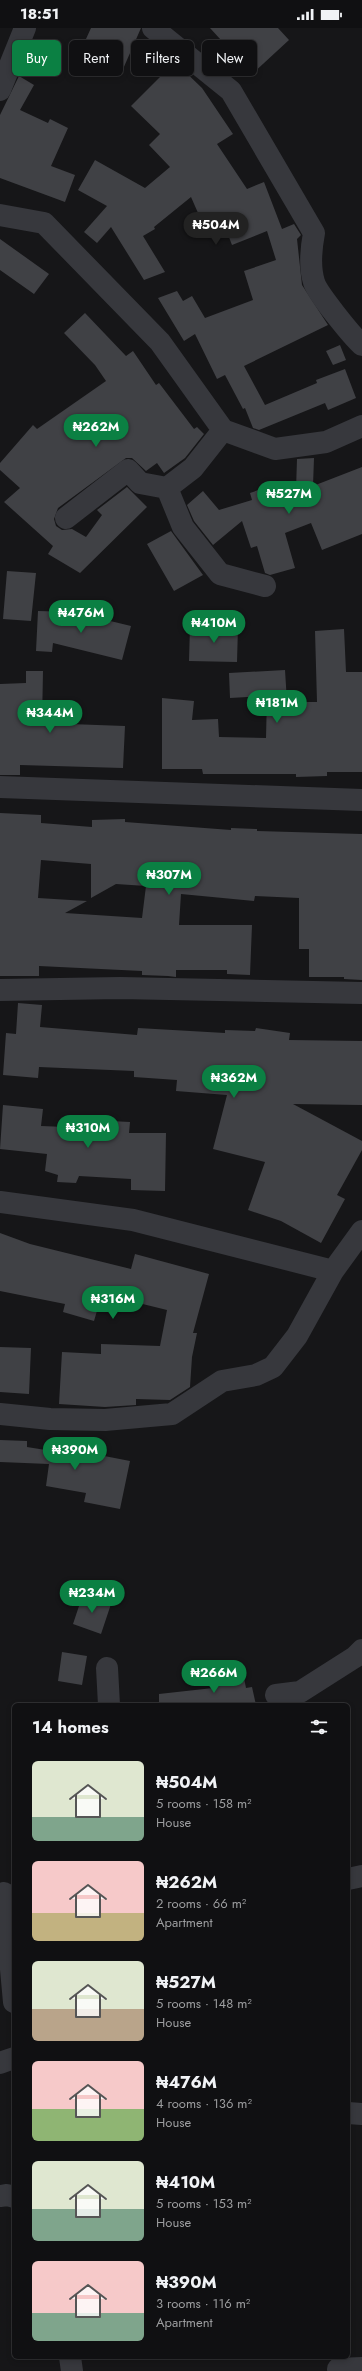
<!DOCTYPE html>
<html lang="en">
<head>
<meta charset="utf-8">
<style>
  :root { --surface:#101012; --page:#1e1e20; --text:#f1f3f6; --muted:#9c9d9f; --line:#303032; --accent:#0b8043 }
  body { margin:0; font-family:Jost,sans-serif; background:var(--page); color:var(--text); height:100vh; display:flex; flex-direction:column; font-size:15px; white-space:nowrap }
  * { box-sizing:border-box; margin:0 }
  p { font-size:13px; color:var(--muted) }
  .icon { flex:none; width:22px; height:22px; fill:none; stroke:currentColor; stroke-width:2; stroke-linecap:round; stroke-linejoin:round }
  .map { position:relative; flex:1; overflow:hidden }
  .side { position:absolute; left:12px; top:1675px; width:338px; height:656px; display:flex; flex-direction:column; background:var(--surface); border-radius:6px; box-shadow:0 2px 6px #0003,0 0 0 1px var(--line) }
  .side>* { flex:none }
  .top-card { position:absolute; left:12px; top:12px; width:338px; height:36px; display:flex; gap:8px }
  .price { position:absolute; translate:-50% -34px; padding:0 9px; border-radius:14px; background:var(--accent); color:#fff; font-size:13px; line-height:26px; filter:drop-shadow(0 1px 2px #0008) }
  .price::after { content:''; position:absolute; left:50%; top:24px; width:12px; height:9px; margin-left:-6px; background:inherit; clip-path:polygon(0 0,100% 0,50% 100%) }
  .price.selected { background:#222; color:#fff }
  ul { padding:0; list-style:none }
  li { display:flex; align-items:center; gap:12px; height:100px; padding:0 20px }
  li span { display:grid; place-items:center; flex:none; width:112px; height:80px; border-radius:6px; color:#555 }
  li>.icon { margin-inline-start:auto }
  span .icon { width:48px; height:48px; fill:#fffc; stroke-width:1 }
  li b { font-size:17px }
  h2 { display:flex; justify-content:space-between; align-items:center; height:48px; padding:0 20px; font-size:17px }
  .tag { padding:0 14px; border-radius:6px; background:var(--surface); box-shadow:0 2px 6px #0003,0 0 0 1px var(--line); font-size:14px; line-height:36px }
  .tag.selected { background:var(--accent); color:#fff }
  .status { display:flex; justify-content:space-between; align-items:center; height:28px; padding:0 20px; background:var(--surface); direction:ltr }
  .status svg { height:11px; fill:currentColor }
  .map>svg:first-child { display:block }
</style>
</head>
<body>
<div class="status"><b>18:51</b><svg viewBox="0 0 49 12"><path d="M0 12V9h3v3zM5 12V6h3v6zM10 12V3h3v9zM15 12V0h3v12zM26 1h20v11H26zM47 4h2v5h-2z"/></svg></div>
<div class="map">
<svg width="362" height="2343" viewBox="0 0 362 2343">
  <rect width="100%" height="100%" fill="#161618"/>
  <path fill="#404145" fill-rule="evenodd" d="M 91,0 L 141,0 L 123,41 L 81,22 Z
    M 210,0 L 278,0 L 289,12 L 252,46 Z
    M 175,34 L 202,60 L 233,106 L 217,116 L 247,161 L 264,154 L 282,201 L 294,196 L 301,207 L 297,211 L 302,257 L 328,297 L 244,338 L 265,377 L 317,355 L 316,352 L 345,341 L 356,370 L 328,382 L 325,375 L 259,402 L 253,400 L 245,380 L 243,381 L 225,347 L 217,351 L 195,306 L 184,313 L 158,270 L 177,263 L 183,273 L 192,268 L 205,290 L 253,272 L 244,243 L 276,232 L 267,203 L 232,217 L 220,186 L 202,194 L 191,169 L 154,199 L 155,201 L 143,208 L 165,244 L 144,252 L 111,199 L 97,215 L 84,204 L 107,178 L 78,162 L 95,132 L 145,160 L 170,139 L 149,117 L 160,106 L 131,78 Z
    M 19,48 L 34,57 L 20,82 L 48,95 L 50,91 L 68,100 L 51,138 L 75,147 L 65,174 L 0,150 L 0,87 Z
    M 0,211 L 49,246 L 34,266 L 0,242 Z
    M 85,285 L 126,328 L 133,323 L 156,357 L 159,355 L 194,401 L 197,399 L 204,406 L 185,430 L 164,445 L 157,435 L 146,443 L 132,430 L 126,430 L 58,480 L 54,491 L 56,498 L 62,502 L 72,501 L 86,509 L 102,487 L 97,482 L 127,459 L 147,479 L 80,545 L 48,526 L 53,518 L 4,474 L 20,460 L 0,442 L 0,435 L 33,397 L 37,401 L 106,353 L 95,337 L 64,305 Z
    M 340,317 L 346,332 L 333,337 L 326,323 Z
    M 314,430 L 313,458 L 362,439 L 362,506 L 322,522 L 311,495 L 285,505 L 295,540 L 270,547 L 265,545 L 257,518 L 251,520 L 242,493 L 213,517 L 194,493 L 187,477 L 203,463 L 219,482 L 252,472 L 250,465 L 267,459 L 269,466 L 275,465 L 270,469 L 271,471 L 296,462 L 297,431 Z
    M 171,503 L 203,547 L 174,563 L 147,516 Z
    M 7,543 L 36,545 L 31,593 L 3,591 Z
    M 38,583 L 73,584 L 131,598 L 122,632 L 53,615 L 52,624 L 36,623 Z
    M 190,598 L 238,599 L 237,634 L 189,633 Z
    M 344,601 L 346,644 L 362,644 L 362,744 L 327,744 L 327,748 L 296,749 L 296,746 L 203,746 L 202,741 L 162,741 L 162,670 L 194,673 L 192,692 L 218,691 L 219,709 L 266,710 L 267,668 L 230,670 L 229,645 L 285,642 L 287,674 L 317,674 L 315,603 Z
    M 26,643 L 43,643 L 42,695 L 125,698 L 123,740 L 20,737 L 20,747 L 0,747 L 0,656 L 26,655 Z
    M 0,785 L 41,787 L 41,795 L 92,799 L 92,792 L 125,791 L 125,794 L 231,802 L 231,800 L 257,801 L 257,803 L 362,806 L 362,952 L 344,951 L 344,949 L 309,949 L 309,921 L 299,921 L 299,870 L 255,868 L 254,873 L 181,866 L 179,897 L 252,897 L 250,947 L 227,946 L 227,942 L 176,942 L 176,949 L 168,948 L 142,947 L 142,943 L 39,938 L 39,948 L 0,948 ZM 41,832 L 91,836 L 91,870 L 116,856 L 146,858 L 142,890 L 65,885 L 87,873 L 38,870 Z
    M 18,975 L 42,977 L 40,999 L 137,1007 L 138,1000 L 225,1005 L 225,1002 L 255,1003 L 256,1000 L 290,1005 L 289,1012 L 362,1013 L 362,1077 L 293,1076 L 362,1113 L 362,1122 L 337,1167 L 345,1171 L 321,1215 L 281,1193 L 248,1182 L 265,1134 L 213,1121 L 227,1067 L 176,1063 L 177,1052 L 134,1049 L 134,1043 L 39,1039 L 38,1050 L 3,1047 L 6,1005 L 16,1006 Z
    M 3,1077 L 43,1081 L 41,1098 L 91,1100 L 91,1092 L 130,1094 L 129,1105 L 166,1105 L 165,1163 L 131,1162 L 131,1151 L 79,1148 L 76,1155 L 57,1154 L 58,1147 L 45,1143 L 47,1126 L 0,1121 Z
    M 0,1205 L 30,1216 L 131,1241 L 135,1226 L 209,1246 L 193,1305 L 197,1305 L 192,1329 L 190,1359 L 170,1372 L 136,1371 L 136,1377 L 105,1379 L 59,1376 L 62,1324 L 101,1326 L 101,1316 L 160,1318 L 167,1282 L 102,1266 L 94,1293 L 63,1284 L 65,1276 L 0,1263 Z
    M 0,1319 L 31,1320 L 29,1366 L 0,1364 Z
    M 0,1412 L 27,1413 L 27,1419 L 58,1424 L 58,1419 L 130,1433 L 120,1481 L 84,1474 L 86,1465 L 46,1458 L 49,1436 L 0,1434 Z
    M 83,1566 L 111,1576 L 101,1606 L 73,1596 Z
    M 62,1624 L 87,1628 L 82,1657 L 58,1653 Z
    M 243,1645 L 246,1660 L 252,1659 L 256,1677 L 159,1677 L 159,1666 L 213,1660 L 211,1652 Z"/>
  <g fill="none" stroke-linecap="round" stroke-linejoin="round">
    <path stroke="#37383d" stroke-width="22" d="M 153,0 L 231,63 L 314,205 C 311,221 309,238 314,254 C 317,265 352,308 362,317
      M 0,62 L 25,0
      M 0,187 L 44,195 L 160,314 L 223,402 L 275,421 L 326,414 L 362,398
      M 167,460 L 183,499 L 220,546 L 265,558
      M 66,490 L 128,442 L 140,455 L 167,460 L 193,440 L 223,402
      M 0,759 L 362,772
      M 0,962 L 120,960 L 362,965
      M 0,1174 L 133,1192 L 333,1243
      M 0,1386 L 50,1391 L 105,1392 L 172,1386 L 222,1353 L 256,1347 L 273,1339 L 297,1308 L 333,1243 L 362,1203
      M 107,1640 L 109,1677
      M 276,1667 L 300,1664 L 355,1629 L 362,1622
      M 348,1851 L 362,1848
      M 4,1865 L 14,1974
      M 0,2035 L 14,2030
      M 348,2085 L 362,2086
      M 0,2168 L 7,2167 L 14,2169
      M 70,2329 L 72,2343
      M 338,2341 L 362,2340"/>
  </g>
</svg>
<b class="price selected" style="left:216px;top:218px">₦504M</b>
<b class="price" style="left:96px;top:420px">₦262M</b>
<b class="price" style="left:289px;top:487px">₦527M</b>
<b class="price" style="left:81px;top:606px">₦476M</b>
<b class="price" style="left:214px;top:616px">₦410M</b>
<b class="price" style="left:277px;top:696px">₦181M</b>
<b class="price" style="left:50px;top:706px">₦344M</b>
<b class="price" style="left:169px;top:868px">₦307M</b>
<b class="price" style="left:234px;top:1071px">₦362M</b>
<b class="price" style="left:88px;top:1121px">₦310M</b>
<b class="price" style="left:113px;top:1292px">₦316M</b>
<b class="price" style="left:75px;top:1443px">₦390M</b>
<b class="price" style="left:92px;top:1586px">₦234M</b>
<b class="price" style="left:214px;top:1666px">₦266M</b>
<div class="top-card">
<a class="tag selected">Buy</a>
<a class="tag">Rent</a>
<a class="tag">Filters</a>
<a class="tag">New</a>
</div>
<section class="side">
<h2>14 homes<svg class="icon" aria-label="filters" viewBox="0 0 24 24"><path d="M4 7h16M4 17h16"/><circle cx="9" cy="7" r="2"/><circle cx="15" cy="17" r="2"/></svg></h2>
<ul>
<li><span style="background:linear-gradient(#dfe7d0 70%,#7fa58c 0)"><svg class="icon" aria-label="home" viewBox="0 0 24 24"><path d="M3 11l9-7 9 7M6 9v11h12V9"/></svg></span><div><b>₦504M</b><p>5 rooms · 158 m²</p><p>House</p></div></li>
<li><span style="background:linear-gradient(#f6c9c9 65%,#c2b280 0)"><svg class="icon" aria-label="home" viewBox="0 0 24 24"><path d="M3 11l9-7 9 7M6 9v11h12V9"/></svg></span><div><b>₦262M</b><p>2 rooms · 66 m²</p><p>Apartment</p></div></li>
<li><span style="background:linear-gradient(#dfe7d0 60%,#b9a48a 0)"><svg class="icon" aria-label="home" viewBox="0 0 24 24"><path d="M3 11l9-7 9 7M6 9v11h12V9"/></svg></span><div><b>₦527M</b><p>5 rooms · 148 m²</p><p>House</p></div></li>
<li><span style="background:linear-gradient(#f6c9c9 60%,#8fb573 0)"><svg class="icon" aria-label="home" viewBox="0 0 24 24"><path d="M3 11l9-7 9 7M6 9v11h12V9"/></svg></span><div><b>₦476M</b><p>4 rooms · 136 m²</p><p>House</p></div></li>
<li><span style="background:linear-gradient(#dfe7d0 60%,#7fa58c 0)"><svg class="icon" aria-label="home" viewBox="0 0 24 24"><path d="M3 11l9-7 9 7M6 9v11h12V9"/></svg></span><div><b>₦410M</b><p>5 rooms · 153 m²</p><p>House</p></div></li>
<li><span style="background:linear-gradient(#f6c9c9 65%,#7fa58c 0)"><svg class="icon" aria-label="home" viewBox="0 0 24 24"><path d="M3 11l9-7 9 7M6 9v11h12V9"/></svg></span><div><b>₦390M</b><p>3 rooms · 116 m²</p><p>Apartment</p></div></li>
</ul>
</section>
</div>
</body>
</html>
